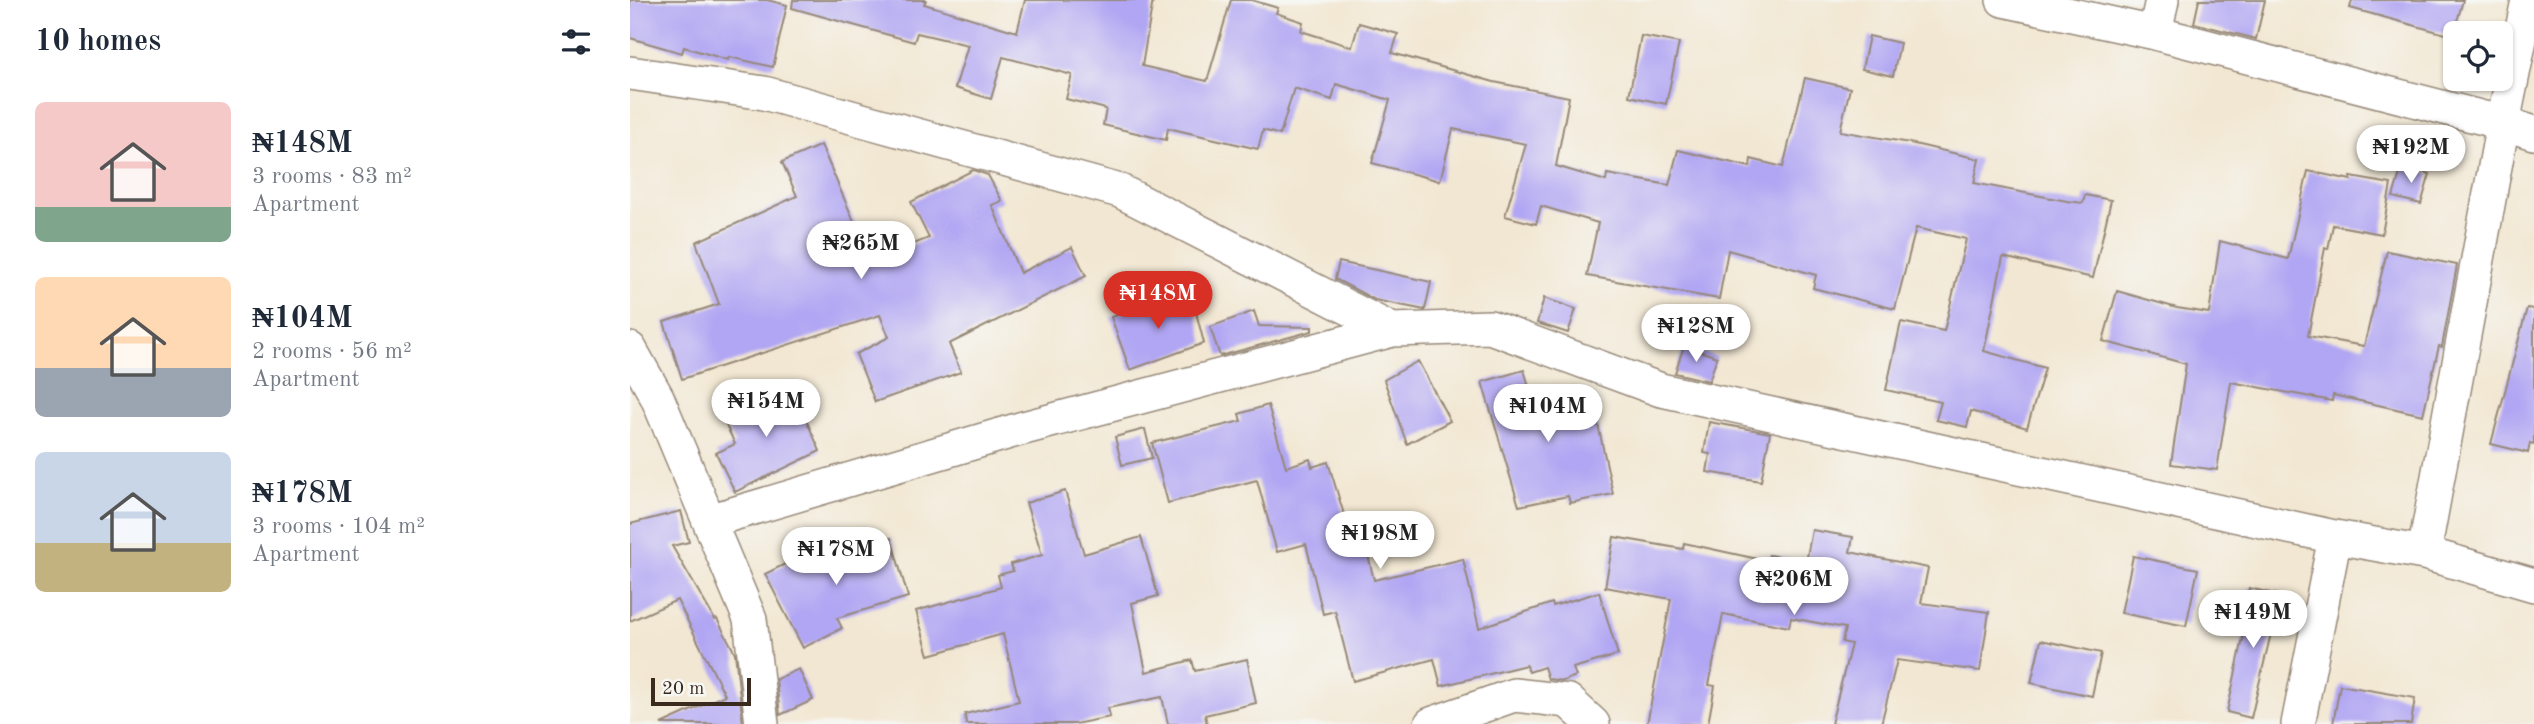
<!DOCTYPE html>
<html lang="en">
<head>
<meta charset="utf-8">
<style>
  :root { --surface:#fff; --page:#f2f2f3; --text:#1f2937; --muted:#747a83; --accent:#d93025 }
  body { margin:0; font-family:"Old Standard TT",serif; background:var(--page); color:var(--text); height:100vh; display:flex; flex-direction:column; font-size:26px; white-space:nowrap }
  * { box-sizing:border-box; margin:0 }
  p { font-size:23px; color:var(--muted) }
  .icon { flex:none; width:38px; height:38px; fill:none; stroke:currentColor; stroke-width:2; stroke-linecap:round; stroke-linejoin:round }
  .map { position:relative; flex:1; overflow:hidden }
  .details { display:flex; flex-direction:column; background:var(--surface); width:630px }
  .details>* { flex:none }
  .fabs { position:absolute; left:1813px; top:21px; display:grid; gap:14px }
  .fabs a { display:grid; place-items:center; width:70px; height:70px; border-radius:10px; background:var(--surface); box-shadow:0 2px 5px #0004; font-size:35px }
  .scale { position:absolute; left:21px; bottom:18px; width:100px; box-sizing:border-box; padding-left:7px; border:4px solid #3b2a1e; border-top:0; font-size:19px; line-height:24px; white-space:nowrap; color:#3b2a1e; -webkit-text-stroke:5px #f6f6f2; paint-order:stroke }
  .price { position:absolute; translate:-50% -60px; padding:0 16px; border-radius:24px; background:#fff; color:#222; font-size:23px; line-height:46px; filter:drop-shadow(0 2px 4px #0008) }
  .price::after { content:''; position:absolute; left:50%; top:42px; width:21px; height:16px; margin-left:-10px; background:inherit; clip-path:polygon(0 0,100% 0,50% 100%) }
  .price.active { background:var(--accent); color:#fff }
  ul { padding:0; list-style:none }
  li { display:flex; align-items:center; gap:21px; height:175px; padding:0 35px }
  li span { display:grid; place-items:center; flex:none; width:196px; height:140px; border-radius:10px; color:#555 }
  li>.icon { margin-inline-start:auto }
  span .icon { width:84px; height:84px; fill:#fffc; stroke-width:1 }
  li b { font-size:30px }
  h2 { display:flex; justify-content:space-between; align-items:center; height:84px; padding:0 35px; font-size:30px }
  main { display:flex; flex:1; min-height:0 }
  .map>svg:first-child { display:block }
</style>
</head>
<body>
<main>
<section class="details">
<h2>10 homes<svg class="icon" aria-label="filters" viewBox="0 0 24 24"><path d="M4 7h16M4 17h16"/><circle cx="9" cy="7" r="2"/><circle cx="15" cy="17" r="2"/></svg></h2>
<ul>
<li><span style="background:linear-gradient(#f6c9c9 75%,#7fa58c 0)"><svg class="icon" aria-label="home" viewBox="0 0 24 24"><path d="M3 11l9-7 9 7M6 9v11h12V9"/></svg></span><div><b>₦148M</b><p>3 rooms · 83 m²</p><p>Apartment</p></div></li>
<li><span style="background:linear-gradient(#ffd9b3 65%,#9aa5b1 0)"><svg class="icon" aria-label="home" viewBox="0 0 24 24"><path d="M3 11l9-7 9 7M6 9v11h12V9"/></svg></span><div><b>₦104M</b><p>2 rooms · 56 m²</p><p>Apartment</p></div></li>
<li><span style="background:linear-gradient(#c9d6e8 65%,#c2b280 0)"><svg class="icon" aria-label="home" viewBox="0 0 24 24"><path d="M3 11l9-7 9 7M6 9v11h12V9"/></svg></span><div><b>₦178M</b><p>3 rooms · 104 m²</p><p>Apartment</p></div></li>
</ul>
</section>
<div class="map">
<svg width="1904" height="724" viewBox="0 0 1904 724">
  <rect width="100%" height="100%" fill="#f6f6f2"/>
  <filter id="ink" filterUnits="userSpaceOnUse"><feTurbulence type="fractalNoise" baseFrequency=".0143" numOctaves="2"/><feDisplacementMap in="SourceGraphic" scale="14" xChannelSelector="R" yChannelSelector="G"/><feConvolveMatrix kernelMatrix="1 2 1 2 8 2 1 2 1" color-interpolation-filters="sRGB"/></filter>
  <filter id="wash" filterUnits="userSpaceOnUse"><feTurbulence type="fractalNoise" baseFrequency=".00686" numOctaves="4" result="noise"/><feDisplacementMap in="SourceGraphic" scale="28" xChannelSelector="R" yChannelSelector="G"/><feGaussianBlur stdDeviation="1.57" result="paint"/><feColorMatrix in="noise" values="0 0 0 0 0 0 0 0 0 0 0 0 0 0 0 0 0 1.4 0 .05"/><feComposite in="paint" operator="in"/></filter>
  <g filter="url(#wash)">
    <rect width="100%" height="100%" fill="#f2e7d2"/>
    <g id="blocks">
      <path fill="#b1a6f3" d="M 0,0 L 137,0 L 157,5 L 143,67 L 99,57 L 98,60 L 54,47 L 52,53 L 0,38 Z
        M 163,0 L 296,0 L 294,4 L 387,32 L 395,0 L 523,0 L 512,66 L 577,81 L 601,0 L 621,0 L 648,8 L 646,13 L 673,22 L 671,31 L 722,47 L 729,23 L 768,34 L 762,53 L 864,82 L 939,97 L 926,166 L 976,181 L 977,174 L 1039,185 L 1048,150 L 1120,167 L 1121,159 L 1153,167 L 1175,78 L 1220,88 L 1210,131 L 1280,143 L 1349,159 L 1344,183 L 1437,201 L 1453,203 L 1455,195 L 1481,200 L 1463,278 L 1373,257 L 1354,351 L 1415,368 L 1397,428 L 1341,411 L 1337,427 L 1306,420 L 1311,402 L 1256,390 L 1271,322 L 1314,331 L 1336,239 L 1286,228 L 1265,309 L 1183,288 L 1186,275 L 1098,250 L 1089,299 L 957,276 L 968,223 L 911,206 L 906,224 L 875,216 L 896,144 L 823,129 L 810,181 L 742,163 L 760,100 L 706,84 L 702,100 L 664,88 L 650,135 L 633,130 L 628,149 L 538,128 L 536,140 L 473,125 L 476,109 L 436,99 L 442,75 L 373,57 L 361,99 L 325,88 L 338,45 L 287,33 L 284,42 L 162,8 Z
        M 1569,0 L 1635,0 L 1626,39 L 1564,23 Z
        M 1722,0 L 1833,0 L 1823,36 L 1720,8 Z
        M 1011,36 L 1049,43 L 1036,104 L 999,96 Z
        M 1239,36 L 1270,43 L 1263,76 L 1232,69 Z
        M 191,145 L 241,261 L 299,238 L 281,202 L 343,170 L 358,175 L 372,201 L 362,205 L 390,273 L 442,247 L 456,276 L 319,344 L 331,372 L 245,402 L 226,354 L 259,337 L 250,315 L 52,379 L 34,322 L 89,304 L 66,242 L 167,196 L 152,162 Z
        M 1772,166 L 1800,174 L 1791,204 L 1763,197 Z
        M 1678,171 L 1721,180 L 1721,177 L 1761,184 L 1752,234 L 1703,225 L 1698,249 L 1695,248 L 1678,336 L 1734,346 L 1757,251 L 1827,265 L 1812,347 L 1809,346 L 1793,415 L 1703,395 L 1702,401 L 1601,382 L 1587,470 L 1541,464 L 1556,364 L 1473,341 L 1487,291 L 1547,308 L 1579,313 L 1590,241 L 1658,259 Z
        M 709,262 L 801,282 L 795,310 L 745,300 L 705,279 Z
        M 562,297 L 574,343 L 500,370 L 481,317 L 524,302 L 526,307 Z
        M 914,298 L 946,309 L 938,333 L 907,323 Z
        M 1897,308 L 1904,309 L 1904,444 L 1900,443 L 1898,453 L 1861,444 Z
        M 624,311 L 629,326 L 682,327 L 682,331 L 590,356 L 580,327 Z
        M 1054,346 L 1087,357 L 1079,381 L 1045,373 Z
        M 788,361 L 820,421 L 777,444 L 754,380 Z
        M 894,370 L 906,409 L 962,397 L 983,494 L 940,503 L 938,496 L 889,506 L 852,382 Z
        M 161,386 L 190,451 L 105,492 L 86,453 L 105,444 L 93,419 Z
        M 638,405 L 656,467 L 680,459 L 682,467 L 698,462 L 726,554 L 737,551 L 744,580 L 833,559 L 849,628 L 922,603 L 923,606 L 969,592 L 988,655 L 943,668 L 946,676 L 933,681 L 918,679 L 914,667 L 899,672 L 896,665 L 811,686 L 804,659 L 723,681 L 705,611 L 693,614 L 676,544 L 647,552 L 627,480 L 538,503 L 522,443 L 611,421 L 609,414 Z
        M 1079,422 L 1140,433 L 1131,481 L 1077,472 L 1080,454 L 1074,453 Z
        M 515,429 L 522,458 L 492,465 L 485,437 Z
        M 435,491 L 454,554 L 511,537 L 528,596 L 502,603 L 516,672 L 562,660 L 565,671 L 617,659 L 626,703 L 575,715 L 577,724 L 538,724 L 532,697 L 478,708 L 480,717 L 445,724 L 336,724 L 335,714 L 389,701 L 373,634 L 299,655 L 286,611 L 371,587 L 368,575 L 383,571 L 381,564 L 412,555 L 396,503 Z
        M 51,511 L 59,542 L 42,546 L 85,620 L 87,619 L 105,653 L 113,724 L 31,724 L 95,695 L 47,600 L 0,621 L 0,524 Z
        M 1182,530 L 1223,537 L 1220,552 L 1298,568 L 1291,603 L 1359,612 L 1350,671 L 1267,660 L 1251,724 L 1201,724 L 1221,644 L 1212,642 L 1215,628 L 1161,618 L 1159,627 L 1093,614 L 1079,685 L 1085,686 L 1078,724 L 1017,724 L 1041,599 L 975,587 L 984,537 L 1053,549 L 1054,543 L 1137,561 L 1139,555 L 1176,562 Z
        M 261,538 L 278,597 L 207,618 L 212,628 L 173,648 L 135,574 L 175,554 L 177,558 L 235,541 L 236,545 Z
        M 1503,556 L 1568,569 L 1556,626 L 1491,613 Z
        M 1619,588 L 1650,595 L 1621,718 L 1597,712 L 1614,634 L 1609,632 Z
        M 1411,640 L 1471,653 L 1462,696 L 1401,683 Z
        M 169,669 L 183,700 L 150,715 L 146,679 Z
        M 1710,685 L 1785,698 L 1781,724 L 1703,724 Z"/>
    </g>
  </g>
  <g filter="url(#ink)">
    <use href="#blocks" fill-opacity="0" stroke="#968878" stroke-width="2"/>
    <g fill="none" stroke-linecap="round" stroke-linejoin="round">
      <g stroke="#968878" stroke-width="36">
        <path id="street" d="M 1373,0 L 1525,33 L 1532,0
          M 1898,0 L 1873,123 L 1904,133
          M 1525,33 L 1873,123 L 1794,553
          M 0,73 L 134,93 L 490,191 L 762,330
          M 0,349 L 27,397 L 120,619 L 132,724
          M 79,521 L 390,429 L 762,330 L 860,327 L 1031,390 L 1705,537 L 1794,553 L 1904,585
          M 801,724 L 884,695 L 938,701 L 963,724
          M 1668,724 L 1705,537"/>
      </g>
      <use href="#street" stroke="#fff" stroke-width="33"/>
    </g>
  </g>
</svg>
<div class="fabs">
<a><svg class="icon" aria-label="locate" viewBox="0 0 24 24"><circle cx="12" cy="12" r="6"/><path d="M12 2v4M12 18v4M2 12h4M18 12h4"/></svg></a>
</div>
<div class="scale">20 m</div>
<b class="price" style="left:1781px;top:185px">₦192M</b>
<b class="price" style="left:231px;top:281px">₦265M</b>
<b class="price active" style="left:528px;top:331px">₦148M</b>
<b class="price" style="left:1066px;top:364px">₦128M</b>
<b class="price" style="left:136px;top:439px">₦154M</b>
<b class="price" style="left:918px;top:444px">₦104M</b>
<b class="price" style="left:750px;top:571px">₦198M</b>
<b class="price" style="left:206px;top:587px">₦178M</b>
<b class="price" style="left:1164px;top:617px">₦206M</b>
<b class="price" style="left:1623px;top:650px">₦149M</b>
</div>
</main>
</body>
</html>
